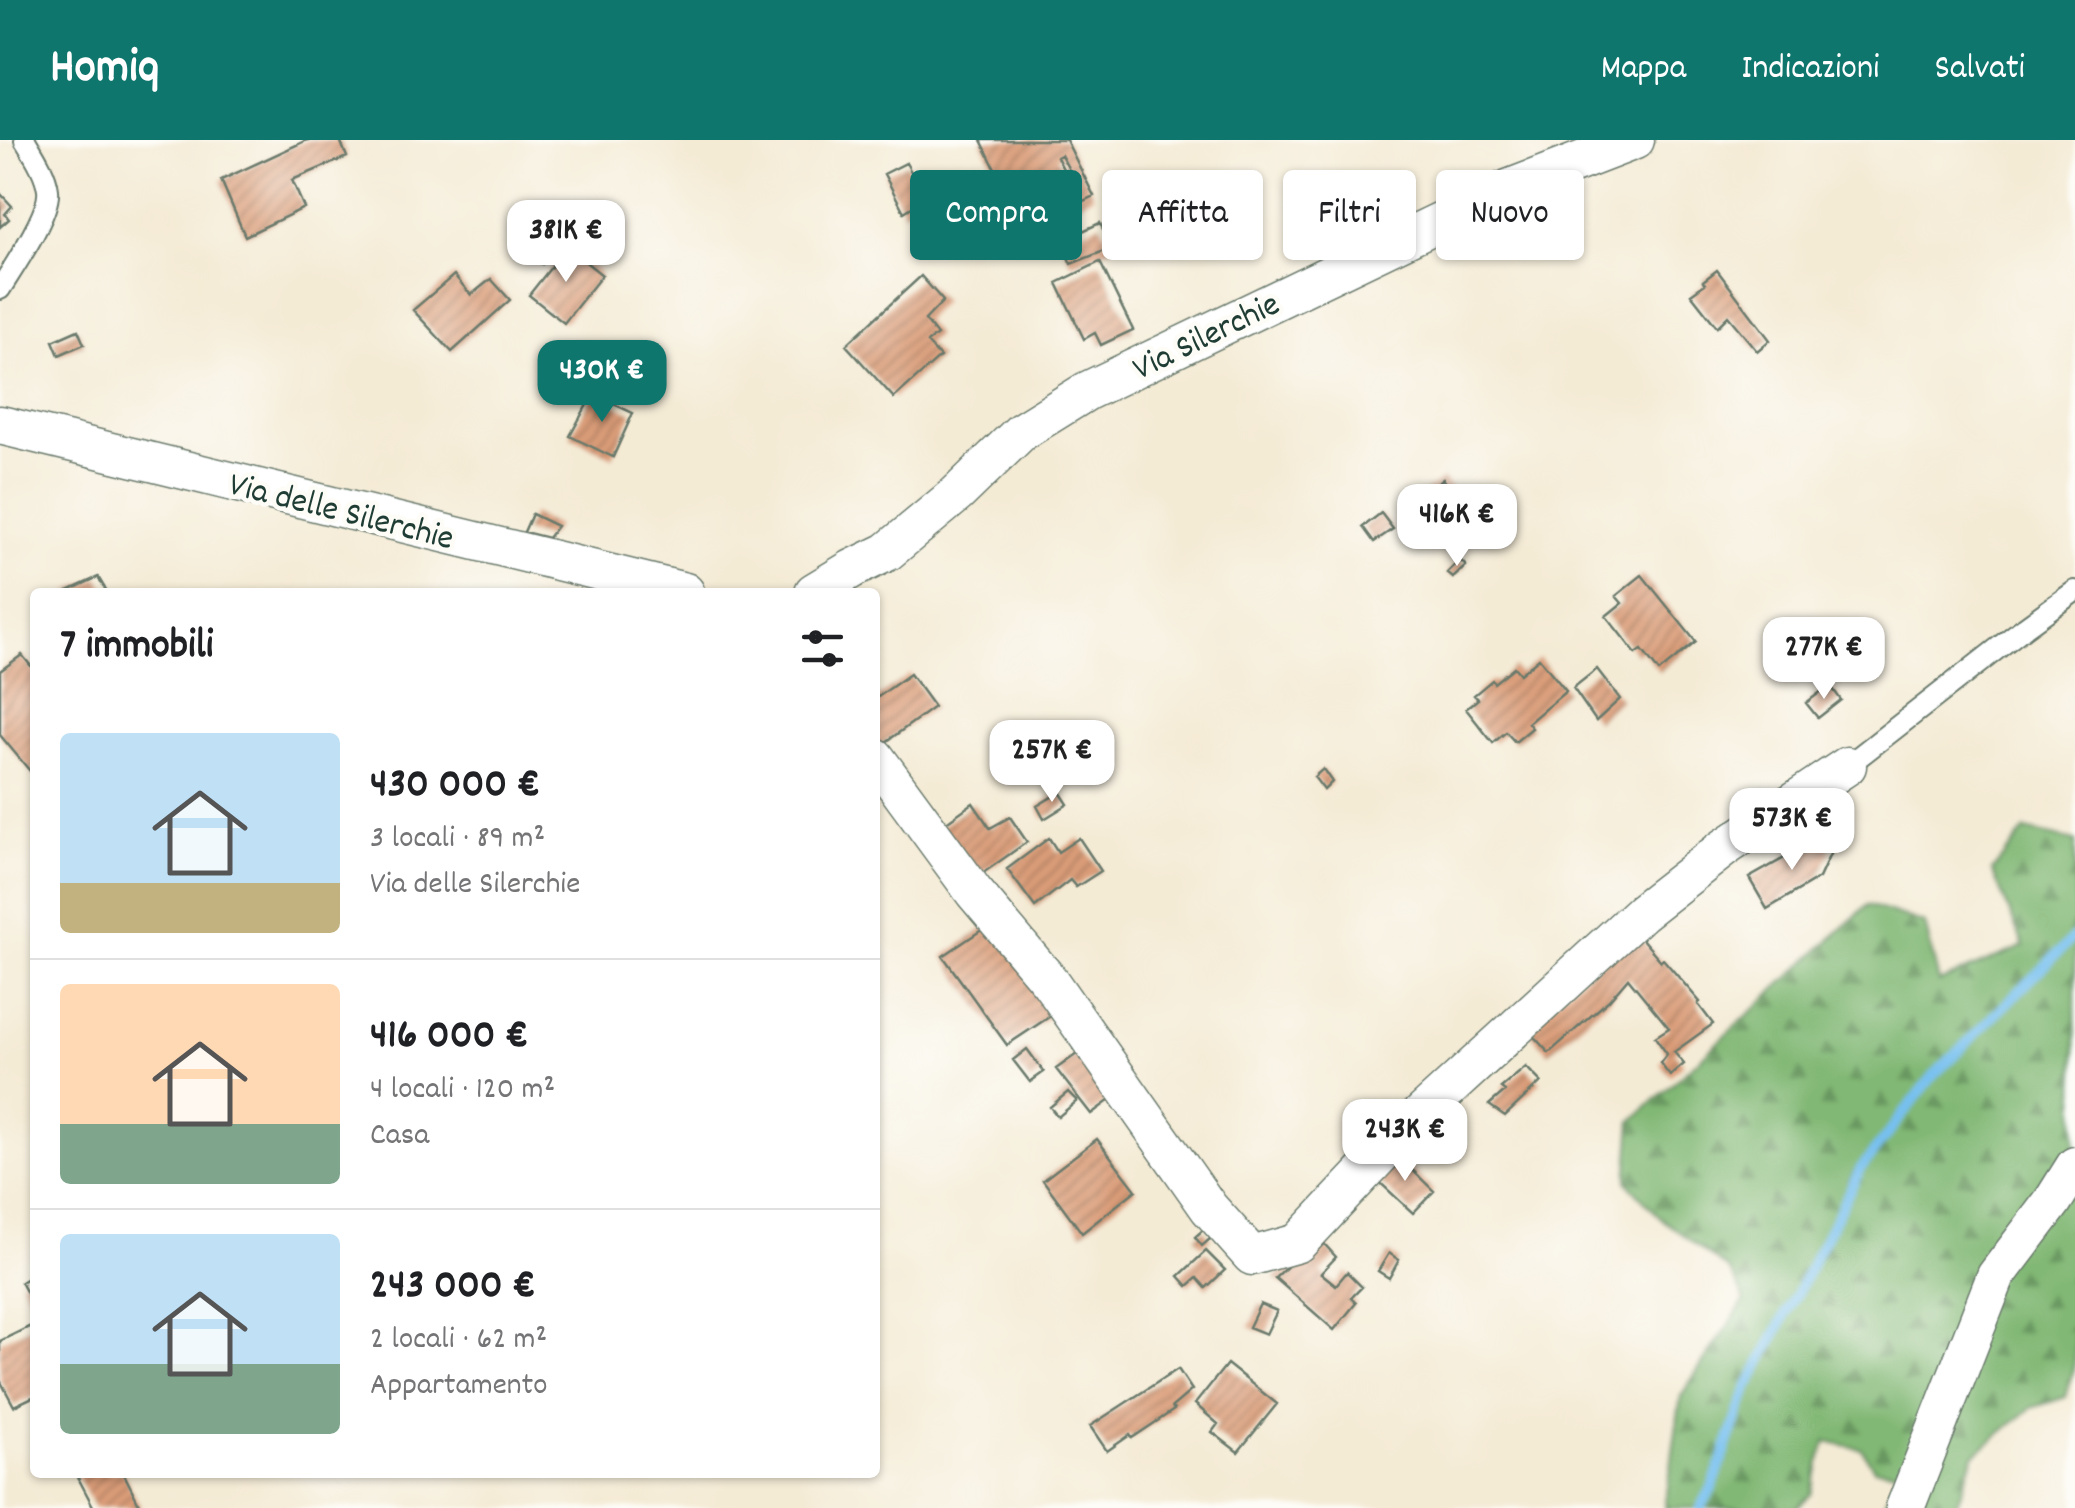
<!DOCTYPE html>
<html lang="it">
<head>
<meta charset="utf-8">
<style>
  :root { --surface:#fff; --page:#f6f6f6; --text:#202124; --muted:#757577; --line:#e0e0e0; --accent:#0f766e }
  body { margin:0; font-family:Dekko,sans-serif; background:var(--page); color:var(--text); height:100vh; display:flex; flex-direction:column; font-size:38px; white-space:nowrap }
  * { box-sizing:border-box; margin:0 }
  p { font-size:32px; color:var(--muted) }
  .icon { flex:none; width:55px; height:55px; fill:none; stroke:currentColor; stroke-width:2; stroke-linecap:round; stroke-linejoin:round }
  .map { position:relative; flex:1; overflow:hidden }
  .panel { position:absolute; left:30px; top:448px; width:850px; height:890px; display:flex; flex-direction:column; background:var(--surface); border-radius:10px; box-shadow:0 2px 8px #0004 }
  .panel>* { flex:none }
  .top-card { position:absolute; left:910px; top:30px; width:950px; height:90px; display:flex; gap:20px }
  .price { position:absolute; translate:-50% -85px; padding:0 22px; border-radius:20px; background:#fff; color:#222; font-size:32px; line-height:65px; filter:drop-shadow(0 2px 5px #0008) }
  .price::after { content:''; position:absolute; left:50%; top:60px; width:30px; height:22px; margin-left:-15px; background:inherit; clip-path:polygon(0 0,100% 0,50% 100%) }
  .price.on { background:var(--accent); color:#fff }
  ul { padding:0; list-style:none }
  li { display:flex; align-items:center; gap:30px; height:250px; padding:0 30px }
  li+li { border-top:2px solid var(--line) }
  li span { display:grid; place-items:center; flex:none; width:280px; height:200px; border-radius:10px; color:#555 }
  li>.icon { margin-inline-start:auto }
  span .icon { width:120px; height:120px; fill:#fffc; stroke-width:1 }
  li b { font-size:42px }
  h2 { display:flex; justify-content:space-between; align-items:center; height:120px; padding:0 30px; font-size:42px }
  .chip { padding:0 35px; border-radius:10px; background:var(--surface); box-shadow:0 2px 8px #0004; font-size:35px; line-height:90px }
  .chip.on { background:var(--accent); color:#fff }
  header { display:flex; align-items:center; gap:60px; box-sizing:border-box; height:140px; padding:0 50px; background:var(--accent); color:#fff }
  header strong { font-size:48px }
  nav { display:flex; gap:55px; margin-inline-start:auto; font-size:35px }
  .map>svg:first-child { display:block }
</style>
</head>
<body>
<header>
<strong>Homiq</strong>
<nav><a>Mappa</a><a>Indicazioni</a><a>Salvati</a></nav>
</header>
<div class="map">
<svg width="2075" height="1368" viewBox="0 0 2075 1368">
  <defs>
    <pattern id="forest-firs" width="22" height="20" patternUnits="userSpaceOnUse" patternTransform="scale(2.5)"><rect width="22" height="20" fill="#81b875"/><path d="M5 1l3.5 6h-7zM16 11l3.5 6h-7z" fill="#699761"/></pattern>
    <pattern id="building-hatch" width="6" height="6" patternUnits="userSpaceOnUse" patternTransform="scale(2.5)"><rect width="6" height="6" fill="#da9c78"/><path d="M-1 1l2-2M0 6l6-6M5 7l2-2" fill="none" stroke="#b08063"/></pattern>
  </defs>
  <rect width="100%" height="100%" fill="#fdfcf7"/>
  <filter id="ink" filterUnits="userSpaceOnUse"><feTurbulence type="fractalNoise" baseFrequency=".01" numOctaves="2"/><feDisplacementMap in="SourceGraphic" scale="20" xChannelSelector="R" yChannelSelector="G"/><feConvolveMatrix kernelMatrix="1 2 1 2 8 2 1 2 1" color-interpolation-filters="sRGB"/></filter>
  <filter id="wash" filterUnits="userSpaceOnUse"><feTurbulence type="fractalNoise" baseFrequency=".0048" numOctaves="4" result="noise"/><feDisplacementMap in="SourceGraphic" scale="40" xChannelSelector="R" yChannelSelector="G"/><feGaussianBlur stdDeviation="2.25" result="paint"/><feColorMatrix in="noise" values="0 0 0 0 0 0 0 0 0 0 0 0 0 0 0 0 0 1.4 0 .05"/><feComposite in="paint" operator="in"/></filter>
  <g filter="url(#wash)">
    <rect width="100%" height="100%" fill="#f4ebd5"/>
    <path fill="url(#forest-firs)" stroke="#507a54" stroke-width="2.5" d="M 2025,690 L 2075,701 L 2075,1225 L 2066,1257 L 2031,1268 L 1974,1315 L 1955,1368 L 1882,1368 L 1900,1331 L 1874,1329 L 1862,1309 L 1826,1301 L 1811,1354 L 1796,1368 L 1665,1368 L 1681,1256 L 1745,1160 L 1730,1131 L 1660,1077 L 1627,1042 L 1632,981 L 1868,765 L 1925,784 L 1939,842 L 2024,806 L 1992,731 Z"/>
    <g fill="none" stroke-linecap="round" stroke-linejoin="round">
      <path stroke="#77c0f0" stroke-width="10" d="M 1701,1368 L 1713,1346 L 1747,1250 L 1861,1028 L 1933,936 L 2075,796"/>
    </g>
    <g id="blocks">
      <path fill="url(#building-hatch)" fill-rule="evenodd" d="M 307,0 L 340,0 L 347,17 L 292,40 L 304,68 L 245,96 L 221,40 Z
        M 981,0 L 1066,0 L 1094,56 L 1079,63 L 1080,65 L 1026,91 ZM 1061,15 L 1074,39 L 1069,41 L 1057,17 Z
        M 906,23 L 926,58 L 904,72 L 884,34 Z
        M 0,53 L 12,66 L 5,74 L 9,79 L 0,87 Z
        M 532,83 L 560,103 L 542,124 L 513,104 Z
        M 1100,83 L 1112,108 L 1071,124 L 1064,108 L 1078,99 L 1076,94 Z
        M 1015,87 L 1023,106 L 1016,110 L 1007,90 Z
        M 567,107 L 602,135 L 564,183 L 529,155 Z
        M 1100,122 L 1133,190 L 1101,205 L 1095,193 L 1084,199 L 1057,143 Z
        M 1717,130 L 1770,200 L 1757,211 L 1728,176 L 1717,187 L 1691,154 L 1705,144 L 1703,141 Z
        M 454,135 L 471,155 L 491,139 L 510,160 L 452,212 L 413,170 Z
        M 921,136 L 943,161 L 925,180 L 937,195 L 927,203 L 940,217 L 894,258 L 846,205 Z
        M 78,190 L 84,204 L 59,215 L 53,201 Z
        M 593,254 L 633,273 L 613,317 L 570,296 Z
        M 1443,339 L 1461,361 L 1435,381 L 1424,367 L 1429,362 L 1423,352 Z
        M 1381,373 L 1393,389 L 1374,402 L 1363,387 Z
        M 532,374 L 557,386 L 548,398 L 524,392 Z
        M 1460,420 L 1466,426 L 1453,438 L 1447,433 Z
        M 1642,435 L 1696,502 L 1659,532 L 1642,510 L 1636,514 L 1606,476 L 1622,463 L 1616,456 Z
        M 98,437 L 107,452 L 66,452 Z
        M 22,515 L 35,531 L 35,637 L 0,595 L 0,531 Z
        M 1539,518 L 1566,551 L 1528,583 L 1532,588 L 1515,602 L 1506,592 L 1493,603 L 1466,569 L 1478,559 L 1474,555 L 1492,540 L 1494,543 L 1514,527 L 1520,534 Z
        M 1597,529 L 1620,559 L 1596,581 L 1573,548 Z
        M 910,534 L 934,567 L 879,607 L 875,602 L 875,559 Z
        M 1830,545 L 1841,560 L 1818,578 L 1806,563 Z
        M 1323,629 L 1332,642 L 1324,650 L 1314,637 Z
        M 1060,652 L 1068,664 L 1044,679 L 1037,666 Z
        M 973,663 L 990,688 L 1010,677 L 1027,702 L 973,740 L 938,688 Z
        M 1827,694 L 1831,712 L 1819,738 L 1767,769 L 1749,738 Z
        M 1049,698 L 1058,712 L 1079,698 L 1101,731 L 1076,747 L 1070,740 L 1035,767 L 1007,729 Z
        M 995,781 L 1061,869 L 1007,905 L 943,816 Z
        M 1635,791 L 1661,821 L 1663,819 L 1700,862 L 1698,864 L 1713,884 L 1674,912 L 1684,924 L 1670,936 L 1660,923 L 1667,914 L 1655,897 L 1669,888 L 1628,838 L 1609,860 L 1549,913 L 1526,888 Z
        M 1088,906 L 1121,952 L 1091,974 L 1056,929 Z
        M 1027,909 L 1044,932 L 1030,942 L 1013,920 Z
        M 1526,927 L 1541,942 L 1505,976 L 1489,965 L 1505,951 L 1501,948 Z
        M 1068,952 L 1077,961 L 1058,977 L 1050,967 Z
        M 1097,999 L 1136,1050 L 1082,1093 L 1043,1040 Z
        M 1398,1016 L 1434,1051 L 1413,1073 L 1375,1038 Z
        M 1204,1089 L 1211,1098 L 1202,1106 L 1195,1097 Z
        M 1318,1097 L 1336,1117 L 1321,1133 L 1336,1145 L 1347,1132 L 1362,1147 L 1351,1158 L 1356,1163 L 1334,1190 L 1275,1138 Z
        M 1206,1111 L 1225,1130 L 1206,1148 L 1197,1138 L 1188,1146 L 1179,1136 Z
        M 1389,1113 L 1399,1120 L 1389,1138 L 1378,1131 Z
        M 35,1133 L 35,1156 L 30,1159 L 21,1142 Z
        M 1260,1164 L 1277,1171 L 1266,1194 L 1249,1187 Z
        M 31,1186 L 35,1193 L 35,1256 L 14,1266 L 0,1240 L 0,1201 Z
        M 1227,1224 L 1277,1264 L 1238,1312 L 1212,1292 L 1218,1284 L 1195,1264 Z
        M 1178,1229 L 1192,1250 L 1172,1267 L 1174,1270 L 1132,1298 L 1130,1295 L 1107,1311 L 1090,1286 Z
        M 75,1332 L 123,1332 L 141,1368 L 94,1368 Z"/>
    </g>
  </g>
  <g filter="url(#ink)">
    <use href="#blocks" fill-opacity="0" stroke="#6a7a6c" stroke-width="2.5"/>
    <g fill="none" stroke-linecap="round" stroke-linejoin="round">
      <g stroke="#6a7a6c" stroke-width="24">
        <path id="lane" d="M 0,149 C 13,128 51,73 48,50 C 46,33 34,15 25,0
          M 1847,626 L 2025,487 L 2075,451"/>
      </g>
      <g stroke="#6a7a6c" stroke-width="41">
        <path id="street" d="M 0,285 L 685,452
          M 814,452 L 852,429 L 887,412 L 957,354 L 1021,292 L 1087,251 L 1508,49 L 1635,0
          M 875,617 L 974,752 L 1050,842 L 1209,1068 L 1252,1116 L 1298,1103 L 1406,988 L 1642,772 L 1724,708 L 1847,626
          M 1905,1368 L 1996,1136 L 2053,1061 L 2075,1026"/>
      </g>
      <use href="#lane" stroke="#fff" stroke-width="20"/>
      <use href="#street" stroke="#fff" stroke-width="38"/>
    </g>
  </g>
  <g text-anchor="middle" stroke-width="9" stroke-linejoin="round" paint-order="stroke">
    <g font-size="35" fill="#1f3d34" stroke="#fdfcf7">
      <text transform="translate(1205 194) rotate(-26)" y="12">Via Silerchie</text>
      <text transform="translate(342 369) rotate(14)" y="12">Via delle Silerchie</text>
    </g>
  </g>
</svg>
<b class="price" style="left:566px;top:145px">381K €</b>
<b class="price on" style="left:602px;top:285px">430K €</b>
<b class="price" style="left:1457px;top:429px">416K €</b>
<b class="price" style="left:1824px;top:562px">277K €</b>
<b class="price" style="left:1052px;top:665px">257K €</b>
<b class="price" style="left:1792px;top:733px">573K €</b>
<b class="price" style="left:1405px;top:1044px">243K €</b>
<div class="top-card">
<a class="chip on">Compra</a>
<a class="chip">Affitta</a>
<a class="chip">Filtri</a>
<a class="chip">Nuovo</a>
</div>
<section class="panel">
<h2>7 immobili<svg class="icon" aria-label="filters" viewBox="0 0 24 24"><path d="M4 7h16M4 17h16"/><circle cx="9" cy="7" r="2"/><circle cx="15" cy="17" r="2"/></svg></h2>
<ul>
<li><span style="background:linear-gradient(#bfe0f5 75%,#c2b280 0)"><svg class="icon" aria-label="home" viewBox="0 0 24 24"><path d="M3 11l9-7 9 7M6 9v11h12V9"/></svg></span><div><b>430 000 €</b><p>3 locali · 89 m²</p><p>Via delle Silerchie</p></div></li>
<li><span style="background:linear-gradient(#ffd9b3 70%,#7fa58c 0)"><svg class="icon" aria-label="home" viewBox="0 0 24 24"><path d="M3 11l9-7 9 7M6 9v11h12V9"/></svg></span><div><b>416 000 €</b><p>4 locali · 120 m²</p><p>Casa</p></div></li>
<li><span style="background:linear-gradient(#bfe0f5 65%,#7fa58c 0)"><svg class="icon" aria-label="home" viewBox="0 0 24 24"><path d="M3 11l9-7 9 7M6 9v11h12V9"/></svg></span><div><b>243 000 €</b><p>2 locali · 62 m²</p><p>Appartamento</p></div></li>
</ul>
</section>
</div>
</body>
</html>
